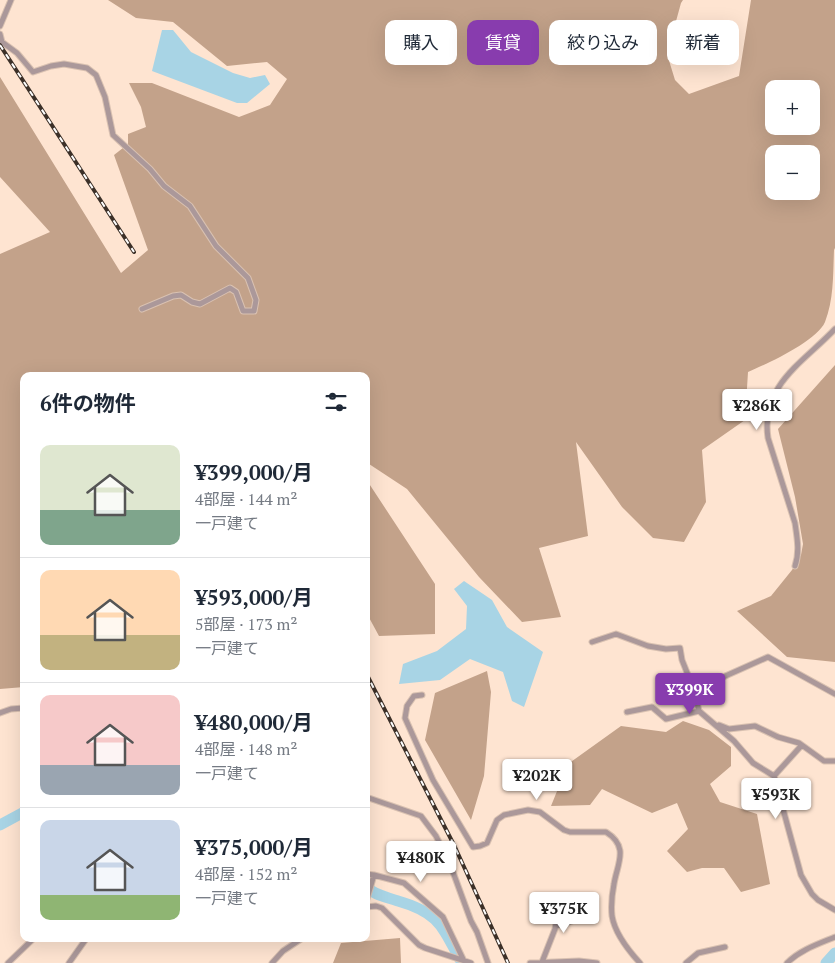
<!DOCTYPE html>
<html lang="ja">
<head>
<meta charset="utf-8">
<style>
  :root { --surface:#fff; --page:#f2f2f3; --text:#1f2937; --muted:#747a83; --line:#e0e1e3; --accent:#883cae }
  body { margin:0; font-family:"PT Serif","Noto Sans JP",serif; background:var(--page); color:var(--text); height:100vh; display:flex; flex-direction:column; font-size:19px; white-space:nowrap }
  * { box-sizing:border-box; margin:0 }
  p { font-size:16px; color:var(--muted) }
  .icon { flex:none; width:28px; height:28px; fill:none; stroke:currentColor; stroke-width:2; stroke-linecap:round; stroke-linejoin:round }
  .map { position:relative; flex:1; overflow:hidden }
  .drawer { position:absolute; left:20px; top:372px; width:350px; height:570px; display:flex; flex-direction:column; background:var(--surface); border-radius:10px; box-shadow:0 5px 20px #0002 }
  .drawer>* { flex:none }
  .hud { position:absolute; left:385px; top:20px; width:375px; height:45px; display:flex; gap:10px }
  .fabs { position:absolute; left:765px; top:80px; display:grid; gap:10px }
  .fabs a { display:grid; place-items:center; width:55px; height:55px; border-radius:10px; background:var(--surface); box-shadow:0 5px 20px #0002; font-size:25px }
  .price { position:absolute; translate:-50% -42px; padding:0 11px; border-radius:5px; background:#fff; color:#222; font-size:16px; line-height:32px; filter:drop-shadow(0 1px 2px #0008) }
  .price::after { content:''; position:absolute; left:50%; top:30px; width:15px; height:11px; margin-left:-8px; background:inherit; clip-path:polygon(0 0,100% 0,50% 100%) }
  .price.selected { background:var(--accent); color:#fff }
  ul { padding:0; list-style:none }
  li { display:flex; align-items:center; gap:15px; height:125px; padding:0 20px }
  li+li { border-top:1px solid var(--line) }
  li span { display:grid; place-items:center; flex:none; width:140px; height:100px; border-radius:10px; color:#555 }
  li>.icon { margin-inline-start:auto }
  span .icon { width:60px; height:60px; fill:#fffc; stroke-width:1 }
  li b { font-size:21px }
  h2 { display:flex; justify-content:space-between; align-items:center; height:60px; padding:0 20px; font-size:21px }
  .pill { padding:0 18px; border-radius:10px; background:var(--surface); box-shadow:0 5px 20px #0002; font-size:18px; line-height:45px }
  .pill.selected { background:var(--accent); color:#fff }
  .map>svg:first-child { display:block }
</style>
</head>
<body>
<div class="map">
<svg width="835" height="963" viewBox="0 0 835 963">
  <rect width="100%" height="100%" fill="#fee4d1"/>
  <path fill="#c3a28a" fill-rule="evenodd" d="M 108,0 L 683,0 L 681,3 L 667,54 L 675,80 L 689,94 L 739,76 L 751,0 L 835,0 L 835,248 L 834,250 C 833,274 834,299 825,322 C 817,341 767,364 748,372 L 745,420 L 702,450 L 706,502 L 684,542 L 653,538 L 622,507 L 576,442 L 588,536 L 539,548 L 561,617 L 522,622 L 479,577 L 407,489 L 366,462 L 366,376 L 24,376 L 24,687 L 0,689 L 0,254 L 50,232 L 0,177 L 0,77 L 121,273 L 148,250 L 114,155 L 128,144 L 128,134 L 146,127 L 141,107 L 129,83 L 152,83 L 239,117 L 270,105 L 287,79 L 267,62 L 227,66 L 173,22 L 136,18 ZM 774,89 L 811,89 L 811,126 L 774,126 ZM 774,154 L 811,154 L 811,191 L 774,191 Z
    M 835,365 L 835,662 L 787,657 L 737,611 L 771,596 L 792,570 L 801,555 L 803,544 L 795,497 L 778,429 Z
    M 366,479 L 435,584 L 435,634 L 379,636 L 366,612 Z
    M 487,671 L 491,692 L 484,776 L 471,820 L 425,740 L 435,693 Z
    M 683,721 L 709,730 L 731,747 L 731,766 L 710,784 L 720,802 L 757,814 L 770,884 L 741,892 L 724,868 L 702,868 L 687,872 L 667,851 L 688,829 L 677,803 L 652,813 L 602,789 L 590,805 L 551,806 L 568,764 L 621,726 L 666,732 Z
    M 400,938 L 401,963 L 333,963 L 341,943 Z"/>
  <path fill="#a8d4e5" d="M 162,30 L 173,30 L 191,52 L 233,73 L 250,78 L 265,75 L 270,84 L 247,103 L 237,103 L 152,71 Z
    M 464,581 L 492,600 L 507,627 L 543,652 L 524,707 L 512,701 L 503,672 L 470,659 L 440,680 L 399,684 L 403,664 L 437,651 L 466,629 L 467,606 L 454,589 Z"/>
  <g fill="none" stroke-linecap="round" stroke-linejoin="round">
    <path stroke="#a8d4e5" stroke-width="11" d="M 0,825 L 24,812
      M 366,887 C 374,895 387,897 398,901 C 440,913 442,927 462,963
      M 826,963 L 835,953"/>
    <g stroke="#d9c1b1" stroke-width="7">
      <path id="street" d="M 0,26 L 11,0
        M 0,34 L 2,42 L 17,53 L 33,72 L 51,66 L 64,64 L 87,68 L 96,75 L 105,97 L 113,135 L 150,169 L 164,186 L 190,206 L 216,246 L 248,278 L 256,300 L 254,311 L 243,311 L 236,292 L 230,288 L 200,304 L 192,302 L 181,295 L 173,296 L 142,309
        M 795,566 C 800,552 797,537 795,523 L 768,438 C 760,385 804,362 835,329
        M 592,642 L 616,634 L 648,646 L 666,649 L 680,648 L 682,660 L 694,690 L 699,711 L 734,741 L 753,763 L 774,776 L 801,875 L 812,894 L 818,900 L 835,910
        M 694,690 L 768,657 L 835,694
        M 422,695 L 414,696 L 407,706 L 405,718 L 433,780 L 473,847 L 480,846 L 487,843 L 497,820 L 504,815 L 528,810 L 540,812 L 564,830 L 570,832 L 606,832 C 630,847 617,864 614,884 C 612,894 611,906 612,916 C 615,934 628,950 640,963
        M 627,712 L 652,707 L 666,719 L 699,711
        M 0,713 L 11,709 L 24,708
        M 719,725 L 729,729 L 755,726 L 778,737 L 799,743 L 824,761 L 835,761
        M 774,776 L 801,746
        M 366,797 L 421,816 L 436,836 L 450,864 L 471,921 L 477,932 L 488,963
        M 366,874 L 374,875
        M 366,902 L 374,875 L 404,883 L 443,917 L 464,961
        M 366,907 L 376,906 L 382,908 L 419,945 L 425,948 L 471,963
        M 556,926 L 572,921
        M 542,962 L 555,929 L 560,899
        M 8,963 L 33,939
        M 69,963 L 86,939
        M 272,963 L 283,951 L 301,939
        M 530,963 L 579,961 L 597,963
        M 686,963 L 698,953 L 725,947
        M 787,963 C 800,950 818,944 835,937"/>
    </g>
    <use href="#street" stroke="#ab989a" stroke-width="5"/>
    <g stroke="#3c3028" stroke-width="4">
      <path id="rail" d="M 0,45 L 134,252
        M 366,673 L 454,845 L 508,963"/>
    </g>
    <use href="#rail" stroke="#fff" stroke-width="2" stroke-dasharray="5.5" stroke-linecap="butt"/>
  </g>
</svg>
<div class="fabs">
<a>+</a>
<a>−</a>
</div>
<b class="price" style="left:757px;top:431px">¥286K</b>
<b class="price selected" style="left:690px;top:715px">¥399K</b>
<b class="price" style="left:537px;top:801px">¥202K</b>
<b class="price" style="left:776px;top:820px">¥593K</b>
<b class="price" style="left:421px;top:883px">¥480K</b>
<b class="price" style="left:564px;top:934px">¥375K</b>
<div class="hud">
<a class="pill">購入</a>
<a class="pill selected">賃貸</a>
<a class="pill">絞り込み</a>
<a class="pill">新着</a>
</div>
<section class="drawer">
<h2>6件の物件<svg class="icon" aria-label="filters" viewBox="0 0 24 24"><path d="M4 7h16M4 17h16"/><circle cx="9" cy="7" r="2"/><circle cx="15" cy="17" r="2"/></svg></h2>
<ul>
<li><span style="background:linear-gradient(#dfe7d0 65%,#7fa58c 0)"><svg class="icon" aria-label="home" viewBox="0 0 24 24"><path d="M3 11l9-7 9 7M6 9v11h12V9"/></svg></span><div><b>¥399,000/月</b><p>4部屋 · 144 m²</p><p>一戸建て</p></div></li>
<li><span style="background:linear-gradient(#ffd9b3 65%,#c2b280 0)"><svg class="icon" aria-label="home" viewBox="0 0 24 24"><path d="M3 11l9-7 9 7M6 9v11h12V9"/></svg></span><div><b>¥593,000/月</b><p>5部屋 · 173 m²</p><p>一戸建て</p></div></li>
<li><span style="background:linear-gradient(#f6c9c9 70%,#9aa5b1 0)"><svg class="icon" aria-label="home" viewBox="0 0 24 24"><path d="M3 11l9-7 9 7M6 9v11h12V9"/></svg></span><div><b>¥480,000/月</b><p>4部屋 · 148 m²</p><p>一戸建て</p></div></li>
<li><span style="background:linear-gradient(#c9d6e8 75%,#8fb573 0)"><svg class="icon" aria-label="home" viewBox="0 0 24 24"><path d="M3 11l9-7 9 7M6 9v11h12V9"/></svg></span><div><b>¥375,000/月</b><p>4部屋 · 152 m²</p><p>一戸建て</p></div></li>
</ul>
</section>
</div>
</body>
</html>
